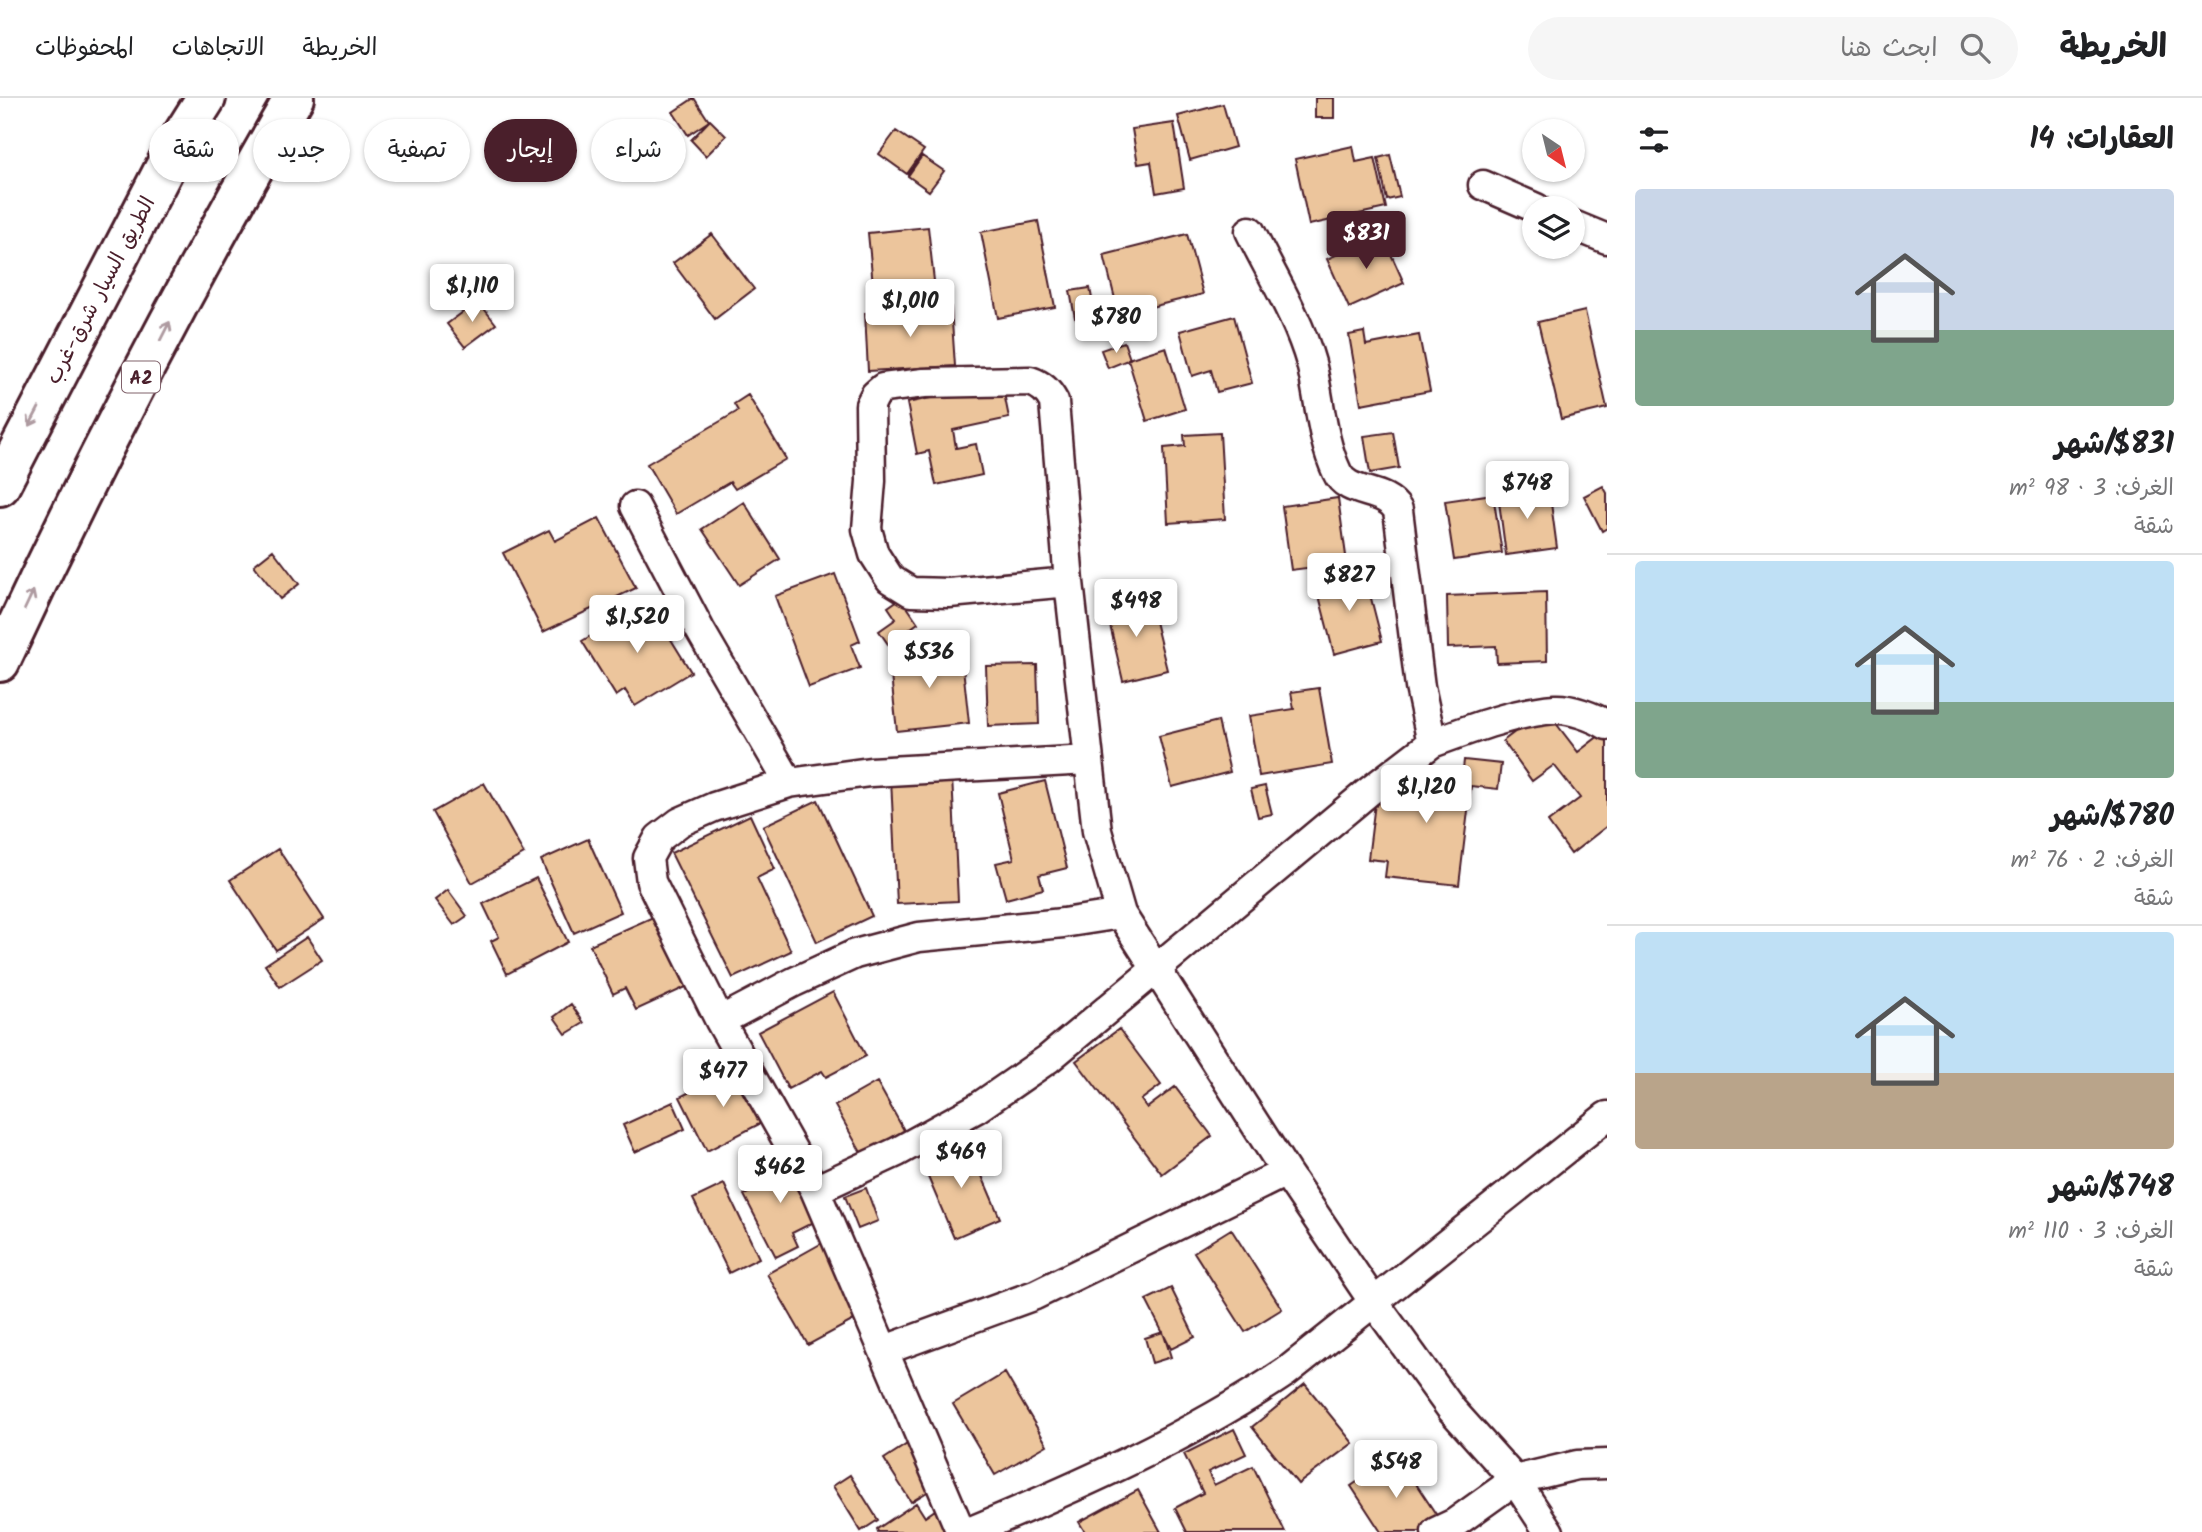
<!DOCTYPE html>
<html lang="ar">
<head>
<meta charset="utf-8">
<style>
  :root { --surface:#fff; --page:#f6f6f6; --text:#202124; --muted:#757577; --line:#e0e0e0; --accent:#4a1f2b }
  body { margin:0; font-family:Kalam,"Playpen Sans Arabic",sans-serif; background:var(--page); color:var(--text); direction:rtl; height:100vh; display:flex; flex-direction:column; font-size:26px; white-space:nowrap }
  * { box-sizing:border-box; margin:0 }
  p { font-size:23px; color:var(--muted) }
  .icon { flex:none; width:38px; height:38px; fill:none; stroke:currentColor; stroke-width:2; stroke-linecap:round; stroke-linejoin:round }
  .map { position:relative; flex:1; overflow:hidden; direction:ltr }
  .panel { display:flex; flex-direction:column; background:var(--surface); width:595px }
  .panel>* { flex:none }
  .top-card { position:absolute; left:21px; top:21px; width:665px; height:63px; direction:rtl; display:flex; gap:14px }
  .needle { width:46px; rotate:145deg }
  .tools { position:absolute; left:1522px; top:21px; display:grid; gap:14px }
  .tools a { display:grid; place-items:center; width:63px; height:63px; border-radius:50%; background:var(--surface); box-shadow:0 2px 5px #0004; font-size:35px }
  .price { position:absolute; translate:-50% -60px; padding:0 16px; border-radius:7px; background:#fff; color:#222; font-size:23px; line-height:46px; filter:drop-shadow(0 2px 4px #0008) }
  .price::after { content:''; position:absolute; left:50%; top:42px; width:21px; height:16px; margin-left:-10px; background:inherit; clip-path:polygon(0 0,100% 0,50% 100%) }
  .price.current { background:var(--accent); color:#fff }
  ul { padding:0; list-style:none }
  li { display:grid; align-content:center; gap:14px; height:371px; padding:0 28px }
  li+li { border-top:2px solid var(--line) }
  li span { display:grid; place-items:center; height:217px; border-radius:7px; color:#555 }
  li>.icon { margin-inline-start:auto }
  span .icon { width:126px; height:126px; fill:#fffc; stroke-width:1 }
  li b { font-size:30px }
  h2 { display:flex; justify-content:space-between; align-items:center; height:84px; padding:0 28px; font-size:30px }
  .chip { padding:0 24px; border-radius:32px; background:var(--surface); box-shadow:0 2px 5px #0004; font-size:24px; line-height:63px }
  .chip.current { background:var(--accent); color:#fff }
  header { display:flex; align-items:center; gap:42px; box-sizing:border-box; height:98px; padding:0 35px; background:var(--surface); border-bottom:2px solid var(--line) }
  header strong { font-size:33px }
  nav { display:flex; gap:38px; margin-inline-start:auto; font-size:24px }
  .search { width:490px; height:63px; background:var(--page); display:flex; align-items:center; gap:18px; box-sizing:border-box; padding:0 24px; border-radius:38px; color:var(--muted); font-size:26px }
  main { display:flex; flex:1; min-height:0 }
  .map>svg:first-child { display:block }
</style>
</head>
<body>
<header>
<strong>الخريطة</strong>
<div class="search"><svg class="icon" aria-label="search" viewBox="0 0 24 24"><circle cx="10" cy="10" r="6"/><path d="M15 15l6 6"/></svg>ابحث هنا</div>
<nav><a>الخريطة</a><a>الاتجاهات</a><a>المحفوظات</a></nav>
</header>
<main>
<section class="panel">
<h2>العقارات: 14<svg class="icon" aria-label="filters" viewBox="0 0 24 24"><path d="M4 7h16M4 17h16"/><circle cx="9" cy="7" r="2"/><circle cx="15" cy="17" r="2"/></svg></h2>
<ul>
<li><span style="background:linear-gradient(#c9d6e8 65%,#7fa58c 0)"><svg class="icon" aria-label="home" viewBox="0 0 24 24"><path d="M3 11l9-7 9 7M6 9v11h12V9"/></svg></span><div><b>$831/شهر</b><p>الغرف: 3 · 98 m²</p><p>شقة</p></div></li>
<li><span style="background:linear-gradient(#bfe0f5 65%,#7fa58c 0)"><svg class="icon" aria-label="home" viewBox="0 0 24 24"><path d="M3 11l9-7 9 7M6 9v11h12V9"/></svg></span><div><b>$780/شهر</b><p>الغرف: 2 · 76 m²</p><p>شقة</p></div></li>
<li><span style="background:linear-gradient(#bfe0f5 65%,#b9a48a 0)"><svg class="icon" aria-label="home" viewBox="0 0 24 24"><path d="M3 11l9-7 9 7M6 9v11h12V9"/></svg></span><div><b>$748/شهر</b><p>الغرف: 3 · 110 m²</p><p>شقة</p></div></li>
</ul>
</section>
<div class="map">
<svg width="1607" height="1434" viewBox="0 0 1607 1434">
  <rect width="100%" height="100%" fill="#fff"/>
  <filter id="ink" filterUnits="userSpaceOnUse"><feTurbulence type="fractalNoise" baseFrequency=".0143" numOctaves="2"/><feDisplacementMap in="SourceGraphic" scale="14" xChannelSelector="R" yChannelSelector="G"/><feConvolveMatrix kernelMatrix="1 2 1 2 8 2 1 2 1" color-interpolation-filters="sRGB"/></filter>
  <g filter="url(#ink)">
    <path fill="#ecc59c" stroke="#4a1f2b" stroke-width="2" d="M 694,0 L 709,23 L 688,37 L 673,14 Z
      M 1315,0 L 1334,0 L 1334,20 L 1315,20 Z
      M 1223,6 L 1235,49 L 1190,62 L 1178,18 Z
      M 710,22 L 726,38 L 706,58 L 691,42 Z
      M 1174,25 L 1184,90 L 1156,95 L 1151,64 L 1138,66 L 1132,31 Z
      M 896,33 L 924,52 L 907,76 L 879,56 Z
      M 1353,48 L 1356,64 L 1375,60 L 1386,110 L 1309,127 L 1295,61 Z
      M 1390,57 L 1400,99 L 1387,102 L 1378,60 Z
      M 922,58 L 944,73 L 929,93 L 908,78 Z
      M 1038,123 L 1055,209 L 998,220 L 981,134 Z
      M 928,129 L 936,201 L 875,207 L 868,135 Z
      M 712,136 L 754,191 L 715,221 L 673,165 Z
      M 1187,136 L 1203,196 L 1119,217 L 1104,157 Z
      M 1382,136 L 1404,185 L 1349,210 L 1327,161 Z
      M 1090,190 L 1095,217 L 1075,220 L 1070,193 Z
      M 478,203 L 496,226 L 465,249 L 447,226 Z
      M 951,209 L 955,268 L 868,273 L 865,215 Z
      M 1585,213 L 1607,310 L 1561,321 L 1538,224 Z
      M 1234,218 L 1252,285 L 1217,294 L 1211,272 L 1192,278 L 1180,233 Z
      M 1364,234 L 1366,247 L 1419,237 L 1430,293 L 1361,306 L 1349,237 Z
      M 1124,244 L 1130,261 L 1108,270 L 1101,252 Z
      M 1166,249 L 1185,311 L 1147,323 L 1128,261 Z
      M 1002,285 L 1009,320 L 953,332 L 956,350 L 976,346 L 982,377 L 936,387 L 929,353 L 917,356 L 907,305 Z
      M 748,297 L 786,361 L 735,391 L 730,384 L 676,416 L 647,366 L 738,313 L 734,306 Z
      M 1393,334 L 1399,370 L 1370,375 L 1364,338 Z
      M 1220,335 L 1225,421 L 1168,425 L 1164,350 L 1185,348 L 1184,337 Z
      M 1603,388 L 1607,395 L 1607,430 L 1602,433 L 1584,398 Z
      M 1549,390 L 1557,450 L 1506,457 L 1498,396 Z
      M 1493,396 L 1502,455 L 1454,462 L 1445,403 Z
      M 1338,400 L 1347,465 L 1291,472 L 1282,408 Z
      M 744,404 L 780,461 L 739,487 L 702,431 Z
      M 599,420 L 636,490 L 543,534 L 503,455 L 549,432 L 555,443 Z
      M 273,452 L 299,486 L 280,501 L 254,467 Z
      M 1364,473 L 1382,543 L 1334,556 L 1316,486 Z
      M 835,476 L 860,543 L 851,547 L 860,570 L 809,589 L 775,498 Z
      M 1546,494 L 1547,563 L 1497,565 L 1496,548 L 1448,550 L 1447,498 Z
      M 1149,499 L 1167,572 L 1123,583 L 1106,510 Z
      M 901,500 L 918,525 L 888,546 L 879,533 L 896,521 L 888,509 Z
      M 648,504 L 691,574 L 635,608 L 625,592 L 616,598 L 582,543 Z
      M 961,551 L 969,625 L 897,633 L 889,559 Z
      M 1037,567 L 1039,626 L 988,628 L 986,568 Z
      M 1319,590 L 1332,666 L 1259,678 L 1249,618 L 1294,611 L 1291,594 Z
      M 1545,611 L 1578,654 L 1604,634 L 1607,638 L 1607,728 L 1571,756 L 1548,724 L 1580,700 L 1554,667 L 1532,683 L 1503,643 Z
      M 1218,623 L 1230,674 L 1172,689 L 1159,638 Z
      M 1464,662 L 1501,666 L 1498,691 L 1471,688 L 1459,787 L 1385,779 L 1387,763 L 1368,761 L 1378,681 L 1461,690 Z
      M 952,678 L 958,803 L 897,806 L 891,681 Z
      M 1045,683 L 1067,770 L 1039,777 L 1043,791 L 1006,801 L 996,765 L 1014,761 L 998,695 Z
      M 484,685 L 524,756 L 472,785 L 433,714 Z
      M 1265,688 L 1272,716 L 1258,719 L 1251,691 Z
      M 818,702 L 872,818 L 817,844 L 763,728 Z
      M 750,717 L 775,771 L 757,780 L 791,853 L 733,880 L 671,755 Z
      M 588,741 L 621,814 L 574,835 L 541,762 Z
      M 278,751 L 324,821 L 276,852 L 230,782 Z
      M 536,780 L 568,844 L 507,876 L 491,843 L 499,839 L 483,806 Z
      M 448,792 L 467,818 L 454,827 L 435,802 Z
      M 653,819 L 686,889 L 636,912 L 625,890 L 613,896 L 590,847 Z
      M 307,839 L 322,862 L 280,889 L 265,867 Z
      M 833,894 L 866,958 L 826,979 L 822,973 L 788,991 L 758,934 Z
      M 571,906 L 584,925 L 566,936 L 554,919 Z
      M 1119,931 L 1161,987 L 1141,1002 L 1147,1010 L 1175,989 L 1212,1038 L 1162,1076 L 1076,963 Z
      M 739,969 L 767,1022 L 707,1053 L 680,999 Z
      M 877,984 L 905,1034 L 863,1058 L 835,1008 Z
      M 673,1004 L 685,1031 L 635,1054 L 623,1027 Z
      M 968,1045 L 1000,1120 L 954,1140 L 922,1065 Z
      M 782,1054 L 818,1122 L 792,1135 L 798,1148 L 776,1159 L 744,1097 L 768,1085 L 758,1067 Z
      M 724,1086 L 759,1160 L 729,1175 L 693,1101 Z
      M 866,1090 L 878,1123 L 858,1131 L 845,1098 Z
      M 1231,1131 L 1282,1211 L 1245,1234 L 1194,1154 Z
      M 824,1144 L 865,1216 L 808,1247 L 767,1176 Z
      M 1171,1190 L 1195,1239 L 1171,1251 L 1146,1202 Z
      M 1163,1234 L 1171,1259 L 1152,1265 L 1145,1240 Z
      M 1005,1275 L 1047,1347 L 995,1377 L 953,1306 Z
      M 1305,1286 L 1353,1345 L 1298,1386 L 1252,1329 Z
      M 1234,1331 L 1246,1356 L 1208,1374 L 1214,1387 L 1253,1368 L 1285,1434 L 1187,1434 L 1175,1410 L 1203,1395 L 1184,1356 Z
      M 915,1341 L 942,1385 L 911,1404 L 884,1361 Z
      M 1397,1357 L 1443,1427 L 1431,1434 L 1381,1434 L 1351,1388 Z
      M 850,1377 L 878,1422 L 861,1433 L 833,1388 Z
      M 1138,1392 L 1161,1434 L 1085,1434 L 1079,1424 Z
      M 916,1405 L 925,1419 L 935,1412 L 950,1434 L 878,1434 L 877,1431 Z"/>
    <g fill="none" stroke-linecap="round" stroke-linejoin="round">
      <g stroke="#4a1f2b" stroke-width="33">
        <path id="minor" d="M 1483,87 L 1536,110
          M 1573,127 L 1607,141
          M 635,408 L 700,532 L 789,685
          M 1069,484 L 949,495 L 911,494 L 890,481 L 874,456 L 867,431 L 871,383 L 870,307 L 875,297 L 883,290 L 924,285 L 1030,283 C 1042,287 1048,293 1054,304 L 1069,484 L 1097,733 L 1121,816 L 1286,1074 L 1373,1203 L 1452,1312 L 1515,1382 L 1577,1367 L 1607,1366
          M 1432,645 C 1470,631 1515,614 1555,611 C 1570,610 1594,619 1607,627
          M 720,923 L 794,884 L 855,856 L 919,839 L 1063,825 L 1121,816
          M 815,1092 L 897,1054 L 977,1010 L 1048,961 L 1367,695 L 1432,645 L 1420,589 L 1398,412 C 1385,389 1347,398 1337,374 C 1321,340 1320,301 1311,265 C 1298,219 1271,176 1250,133
          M 885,1252 L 1035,1197 L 1286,1074
          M 961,1434 L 815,1092 L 720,923 L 651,784 L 648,760 L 659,740 L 680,724 L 714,709 L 789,685 L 870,674 L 1089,662
          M 969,1434 C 1079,1388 1186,1341 1286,1274 L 1607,1018
          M 1436,1434 L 1455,1425 L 1515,1382 L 1549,1434"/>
      </g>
      <g stroke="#4a1f2b" stroke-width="44">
        <path id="motorway" d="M 0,388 L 177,46 L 206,0
          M 0,564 C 89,372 187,183 294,0"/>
      </g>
      <use href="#minor" stroke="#fff" stroke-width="28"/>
      <use href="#motorway" stroke="#fff" stroke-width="38"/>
    </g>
    <defs><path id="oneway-shaft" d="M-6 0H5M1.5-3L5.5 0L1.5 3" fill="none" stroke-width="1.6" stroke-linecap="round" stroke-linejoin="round" transform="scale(1.75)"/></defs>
    <g stroke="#ae9aa0">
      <use href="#oneway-shaft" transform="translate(165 233) rotate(-63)"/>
      <use href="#oneway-shaft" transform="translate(34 319) rotate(118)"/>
      <use href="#oneway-shaft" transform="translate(29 502) rotate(-65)"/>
    </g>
  </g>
  <g text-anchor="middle" stroke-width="5" stroke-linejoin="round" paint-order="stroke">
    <rect fill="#fff" stroke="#80626b" stroke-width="2" x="122" y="263.5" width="38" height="31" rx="5"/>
    <g font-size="19" font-weight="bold" fill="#4a1f2b">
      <text x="141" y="286">A2</text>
    </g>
    <g font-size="21" fill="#4a1f2b" stroke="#fff">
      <text transform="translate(100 192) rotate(-62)" y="7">الطريق السيار شرق-غرب</text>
    </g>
  </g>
</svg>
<div class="tools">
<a><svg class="needle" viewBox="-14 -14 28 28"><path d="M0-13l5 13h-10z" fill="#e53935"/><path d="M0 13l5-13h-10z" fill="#757577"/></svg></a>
<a><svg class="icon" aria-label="layers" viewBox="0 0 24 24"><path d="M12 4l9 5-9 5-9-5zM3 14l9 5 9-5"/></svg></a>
</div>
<b class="price current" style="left:1366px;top:173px">$831</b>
<b class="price" style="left:472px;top:226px">$1,110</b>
<b class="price" style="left:910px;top:241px">$1,010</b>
<b class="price" style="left:1116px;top:257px">$780</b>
<b class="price" style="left:1527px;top:423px">$748</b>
<b class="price" style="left:1349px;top:515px">$827</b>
<b class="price" style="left:1136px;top:541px">$498</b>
<b class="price" style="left:637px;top:557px">$1,520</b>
<b class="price" style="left:929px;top:592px">$536</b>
<b class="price" style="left:1426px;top:727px">$1,120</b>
<b class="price" style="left:723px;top:1011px">$477</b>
<b class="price" style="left:961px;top:1092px">$469</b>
<b class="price" style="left:780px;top:1107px">$462</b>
<b class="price" style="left:1396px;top:1402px">$548</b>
<div class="top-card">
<a class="chip">شراء</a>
<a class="chip current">إيجار</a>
<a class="chip">تصفية</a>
<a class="chip">جديد</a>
<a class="chip">شقة</a>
</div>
</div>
</main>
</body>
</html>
